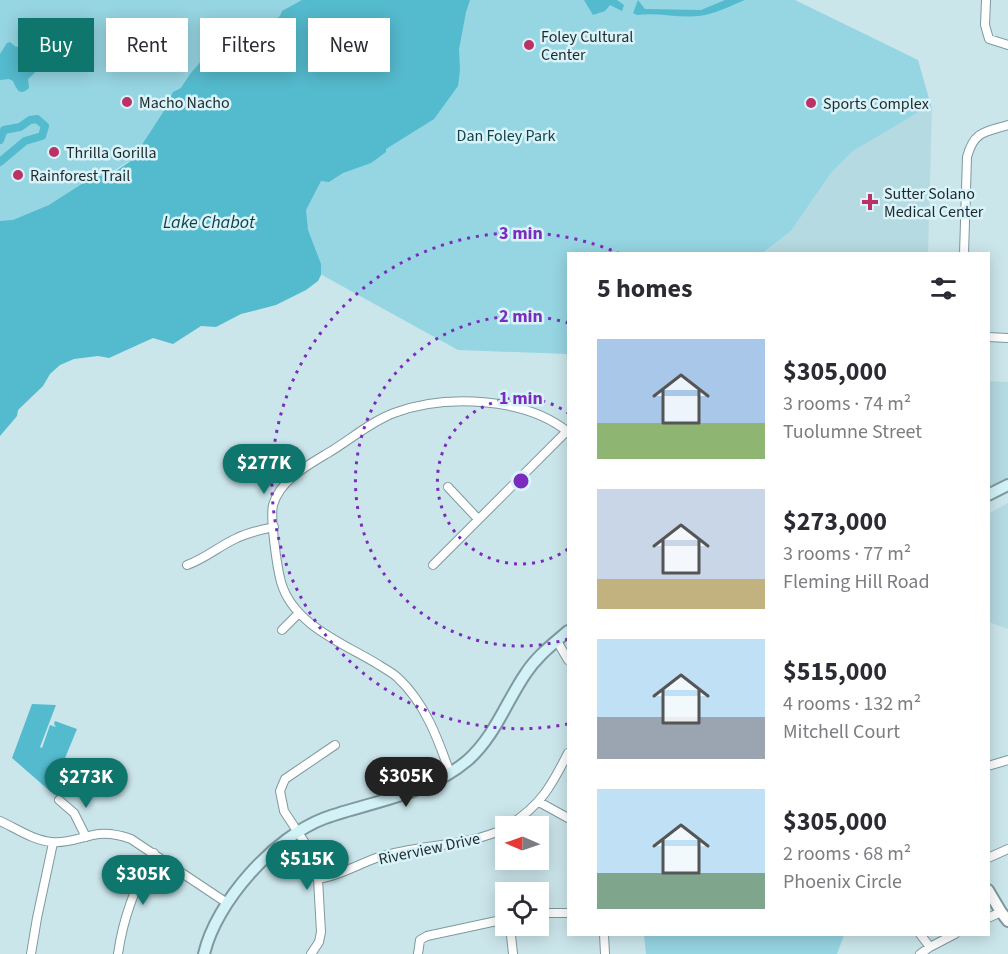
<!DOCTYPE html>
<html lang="en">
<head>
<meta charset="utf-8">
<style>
  :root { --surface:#fff; --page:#f7f7f7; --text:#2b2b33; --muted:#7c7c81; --accent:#0f766e }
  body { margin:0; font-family:"Source Sans 3",sans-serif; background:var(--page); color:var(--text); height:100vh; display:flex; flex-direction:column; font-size:22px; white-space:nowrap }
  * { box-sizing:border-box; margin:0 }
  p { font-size:20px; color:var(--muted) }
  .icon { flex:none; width:33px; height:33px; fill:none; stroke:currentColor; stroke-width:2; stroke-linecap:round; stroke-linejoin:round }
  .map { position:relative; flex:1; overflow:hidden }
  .details { position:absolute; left:567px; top:252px; width:423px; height:684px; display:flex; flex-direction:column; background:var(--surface); border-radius:0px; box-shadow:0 3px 15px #0003 }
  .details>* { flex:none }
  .guide { position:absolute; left:18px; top:18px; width:459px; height:54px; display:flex; gap:12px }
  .needle { width:39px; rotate:272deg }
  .tools { position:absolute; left:495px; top:816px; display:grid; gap:12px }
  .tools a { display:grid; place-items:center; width:54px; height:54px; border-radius:0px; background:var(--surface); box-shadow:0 3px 15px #0003; font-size:30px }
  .price { position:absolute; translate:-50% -51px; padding:0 14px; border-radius:21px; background:var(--accent); color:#fff; font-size:20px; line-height:39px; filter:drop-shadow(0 2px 3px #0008) }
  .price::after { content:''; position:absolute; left:50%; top:36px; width:18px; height:14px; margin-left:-9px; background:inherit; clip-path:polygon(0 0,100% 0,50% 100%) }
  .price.current { background:#222; color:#fff }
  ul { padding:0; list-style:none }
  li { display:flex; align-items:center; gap:18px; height:150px; padding:0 30px }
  li span { display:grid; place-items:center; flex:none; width:168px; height:120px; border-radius:0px; color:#555 }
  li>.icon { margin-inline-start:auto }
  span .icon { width:72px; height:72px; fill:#fffc; stroke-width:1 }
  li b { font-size:26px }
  h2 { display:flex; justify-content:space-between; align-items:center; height:72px; padding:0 30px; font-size:26px }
  .chip { padding:0 21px; border-radius:0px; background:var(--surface); box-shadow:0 3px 15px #0003; font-size:21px; line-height:54px }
  .chip.current { background:var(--accent); color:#fff }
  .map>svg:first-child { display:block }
</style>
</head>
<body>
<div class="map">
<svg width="1008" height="954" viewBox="0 0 1008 954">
  <rect width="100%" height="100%" fill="#cbe6eb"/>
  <path fill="#b6dae1" d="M 932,109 L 928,253 L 763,254 L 791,231 L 831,173 L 853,151 L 920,110 Z
    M 988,381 L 1008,382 L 1008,480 L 988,491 Z
    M 1008,503 L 1008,629 L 989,622 L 988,514 Z"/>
  <path fill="#96d5e2" d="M 0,0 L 307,0 L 139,155 L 22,227 L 0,228 Z
    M 430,0 L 795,0 L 918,60 L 932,109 L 920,111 L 853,151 L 831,173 L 791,231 L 763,253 L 568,254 L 568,354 L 458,350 L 273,248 Z
    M 644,935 L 644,934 L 844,935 L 837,954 L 646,954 Z"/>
  <path fill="#54bacd" d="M 302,0 L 470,0 L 466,12 L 459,49 L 460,70 L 458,86 L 434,119 L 386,149 L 386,152 L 371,163 L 343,173 L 329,182 L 321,181 L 306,210 L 308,230 L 321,264 L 321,275 L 318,281 L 306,290 L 276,305 L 241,314 L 216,327 L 201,326 L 173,344 L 153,338 L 109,358 L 98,356 L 74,359 L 60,365 L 50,374 L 43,386 L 18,410 L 17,416 L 0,436 L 0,221 L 13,220 L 49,205 L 88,180 L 116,171 L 132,160 L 162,114 L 173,92 L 181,88 L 190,74 L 211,50 L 223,42 L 237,42 L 245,36 L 261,30 L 280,16 L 282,11 Z
    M 584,0 L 617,0 L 624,5 L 622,11 L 610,5 L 605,11 L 593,15 Z
    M 638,0 L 645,9 L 701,10 L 725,0 L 745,0 C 730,6 715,14 699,16 C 678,18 657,12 637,15 L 633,13 Z
    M 29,39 L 33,40 L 37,44 L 37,50 L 33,54 C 40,67 40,69 28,79 L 29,88 C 19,98 16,87 13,81 L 9,79 L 0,80 L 0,54 L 7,43 L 10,42 L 16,47 L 22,46 Z
    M 32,704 L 56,705 L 40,747 L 42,748 L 50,725 L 56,727 L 54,724 L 55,721 L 77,729 L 51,792 L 12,758 Z"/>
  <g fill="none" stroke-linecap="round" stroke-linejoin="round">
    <path stroke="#54bacd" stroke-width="8" d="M 0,140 L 4,130 L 20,127 L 30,120 L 37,119 L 45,126 L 42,136 L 25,141 L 0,162"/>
    <g stroke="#7f999e" stroke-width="10">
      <path id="minor" d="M 986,0 L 985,25 L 989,39 L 1008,45
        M 964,254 L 967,157 C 974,131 985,132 1008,125
        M 988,337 L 1008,338
        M 448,487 L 478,519
        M 187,565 C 205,559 219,546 237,538 C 249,532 261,530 274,527
        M 433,565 L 567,431
        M 282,630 L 299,613
        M 557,641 L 568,660
        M 988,766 L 1008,760
        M 450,773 C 438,739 425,703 398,678 C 393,673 385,669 379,665 C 345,644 293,625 281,582 C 277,567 270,519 273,505 C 280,480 308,465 328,453 C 350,440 370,422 394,413 C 445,394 525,397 568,432
        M 59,800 L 74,813 L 86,837
        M 539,802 L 568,818
        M 0,821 C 16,828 34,841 52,842 C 68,844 83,836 99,834 C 110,833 120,835 131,839 L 227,903
        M 508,826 C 540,806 551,787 568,753
        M 988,858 L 1008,849
        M 318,879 C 340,876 358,864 379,857 C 420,844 467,847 506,828
        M 538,913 L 568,913
        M 988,918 L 1001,912
        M 510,926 L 513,954
        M 604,934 L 605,954
        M 920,934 L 930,947
        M 31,954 L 37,918 L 53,843
        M 118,954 C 123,918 136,884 154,853
        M 311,954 L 319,942 L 321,932 L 318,879 L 305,843 L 284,811 L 280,791 L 285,779 L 335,745
        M 418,954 L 420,940 L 427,936 L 506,919
        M 920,954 L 930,947 L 955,934"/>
    </g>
    <g stroke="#7f999e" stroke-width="14">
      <path id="tertiary" d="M 988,890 L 1001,912 L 1008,921"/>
    </g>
    <g stroke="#7f999e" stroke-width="14">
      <path id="secondary" d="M 988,495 L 1008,485
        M 204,954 C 216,902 274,837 325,818 C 373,801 427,795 468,760 C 495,736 506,702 526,673 C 537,656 553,644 568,631"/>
    </g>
    <use href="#minor" stroke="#fff" stroke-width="8"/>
    <use href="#tertiary" stroke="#fff" stroke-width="10"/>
    <use href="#secondary" stroke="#d2f2f8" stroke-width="10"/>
  </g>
  <g fill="none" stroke="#7b2cbf" stroke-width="3" stroke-dasharray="3 6">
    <path d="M568 549A83 83 0 1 1 568 413"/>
    <path d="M568 639A165 165 0 1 1 568 323"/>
    <path d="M568 724A248 248 0 1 1 618 253"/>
  </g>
  <g fill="#bd3165" stroke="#d8f3f9" stroke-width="2">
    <circle cx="529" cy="45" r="6"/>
    <circle cx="127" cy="102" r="6"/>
    <circle cx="811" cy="103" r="6"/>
    <circle cx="54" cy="152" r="6"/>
    <circle cx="18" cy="175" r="6"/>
    <path d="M867 193h6v6h6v6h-6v6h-6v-6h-6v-6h6z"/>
  </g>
  <g text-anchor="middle" stroke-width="5" stroke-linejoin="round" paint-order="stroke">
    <g font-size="16" fill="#1f292b" stroke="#d8f3f9" text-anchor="start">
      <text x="541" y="42">Foley Cultural<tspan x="541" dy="18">Center</tspan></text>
      <text x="139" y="108">Macho Nacho</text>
      <text x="823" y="109">Sports Complex</text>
      <text x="66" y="158">Thrilla Gorilla</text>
      <text x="30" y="181">Rainforest Trail</text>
      <text x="884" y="199">Sutter Solano<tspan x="884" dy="18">Medical Center</tspan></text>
    </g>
    <g font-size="16" fill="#124149" stroke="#d8f3f9">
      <text x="506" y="141">Dan Foley Park</text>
    </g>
    <g font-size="16" fill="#1f292b" stroke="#d8f3f9">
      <text transform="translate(429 848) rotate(-12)" y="6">Riverview Drive</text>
    </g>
    <g font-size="18" font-style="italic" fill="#0f3e46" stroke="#d8f3f9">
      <text x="209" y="228">Lake Chabot</text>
    </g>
  </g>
  <circle cx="521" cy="481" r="9" fill="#7b2cbf" stroke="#d8f3f9" stroke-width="3"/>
  <g font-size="18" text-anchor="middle" font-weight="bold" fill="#7b2cbf" stroke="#d8f3f9" stroke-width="5" stroke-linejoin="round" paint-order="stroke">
    <text x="521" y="239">3 min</text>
    <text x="521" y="322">2 min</text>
    <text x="521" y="404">1 min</text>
  </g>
</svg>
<div class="tools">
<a><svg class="needle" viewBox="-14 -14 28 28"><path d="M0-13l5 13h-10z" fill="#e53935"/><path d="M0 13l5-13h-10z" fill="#7c7c81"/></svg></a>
<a><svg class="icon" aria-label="locate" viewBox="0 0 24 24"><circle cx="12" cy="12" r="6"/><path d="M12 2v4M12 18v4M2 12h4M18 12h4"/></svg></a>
</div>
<b class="price" style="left:264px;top:495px">$277K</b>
<b class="price current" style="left:406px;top:808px">$305K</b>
<b class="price" style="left:86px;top:809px">$273K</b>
<b class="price" style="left:307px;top:891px">$515K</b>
<b class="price" style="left:143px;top:906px">$305K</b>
<div class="guide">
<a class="chip current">Buy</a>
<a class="chip">Rent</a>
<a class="chip">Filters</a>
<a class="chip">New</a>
</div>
<section class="details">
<h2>5 homes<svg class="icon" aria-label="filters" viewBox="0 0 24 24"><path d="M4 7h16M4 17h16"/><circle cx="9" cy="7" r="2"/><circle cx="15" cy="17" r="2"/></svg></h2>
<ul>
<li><span style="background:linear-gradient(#a9c7e8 70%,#8fb573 0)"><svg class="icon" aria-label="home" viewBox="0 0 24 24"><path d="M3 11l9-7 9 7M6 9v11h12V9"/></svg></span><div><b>$305,000</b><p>3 rooms · 74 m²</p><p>Tuolumne Street</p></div></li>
<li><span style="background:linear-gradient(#c9d6e8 75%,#c2b280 0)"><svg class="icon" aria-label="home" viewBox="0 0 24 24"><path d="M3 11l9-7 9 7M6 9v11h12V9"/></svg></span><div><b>$273,000</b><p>3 rooms · 77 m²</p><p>Fleming Hill Road</p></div></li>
<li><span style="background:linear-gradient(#bfe0f5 65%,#9aa5b1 0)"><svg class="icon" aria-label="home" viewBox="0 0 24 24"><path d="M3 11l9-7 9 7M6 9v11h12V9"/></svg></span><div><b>$515,000</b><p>4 rooms · 132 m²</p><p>Mitchell Court</p></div></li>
<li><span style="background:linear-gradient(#bfe0f5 70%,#7fa58c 0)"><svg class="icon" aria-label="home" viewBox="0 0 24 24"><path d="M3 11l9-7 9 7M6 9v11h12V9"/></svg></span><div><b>$305,000</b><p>2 rooms · 68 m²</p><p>Phoenix Circle</p></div></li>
</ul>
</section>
</div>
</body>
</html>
